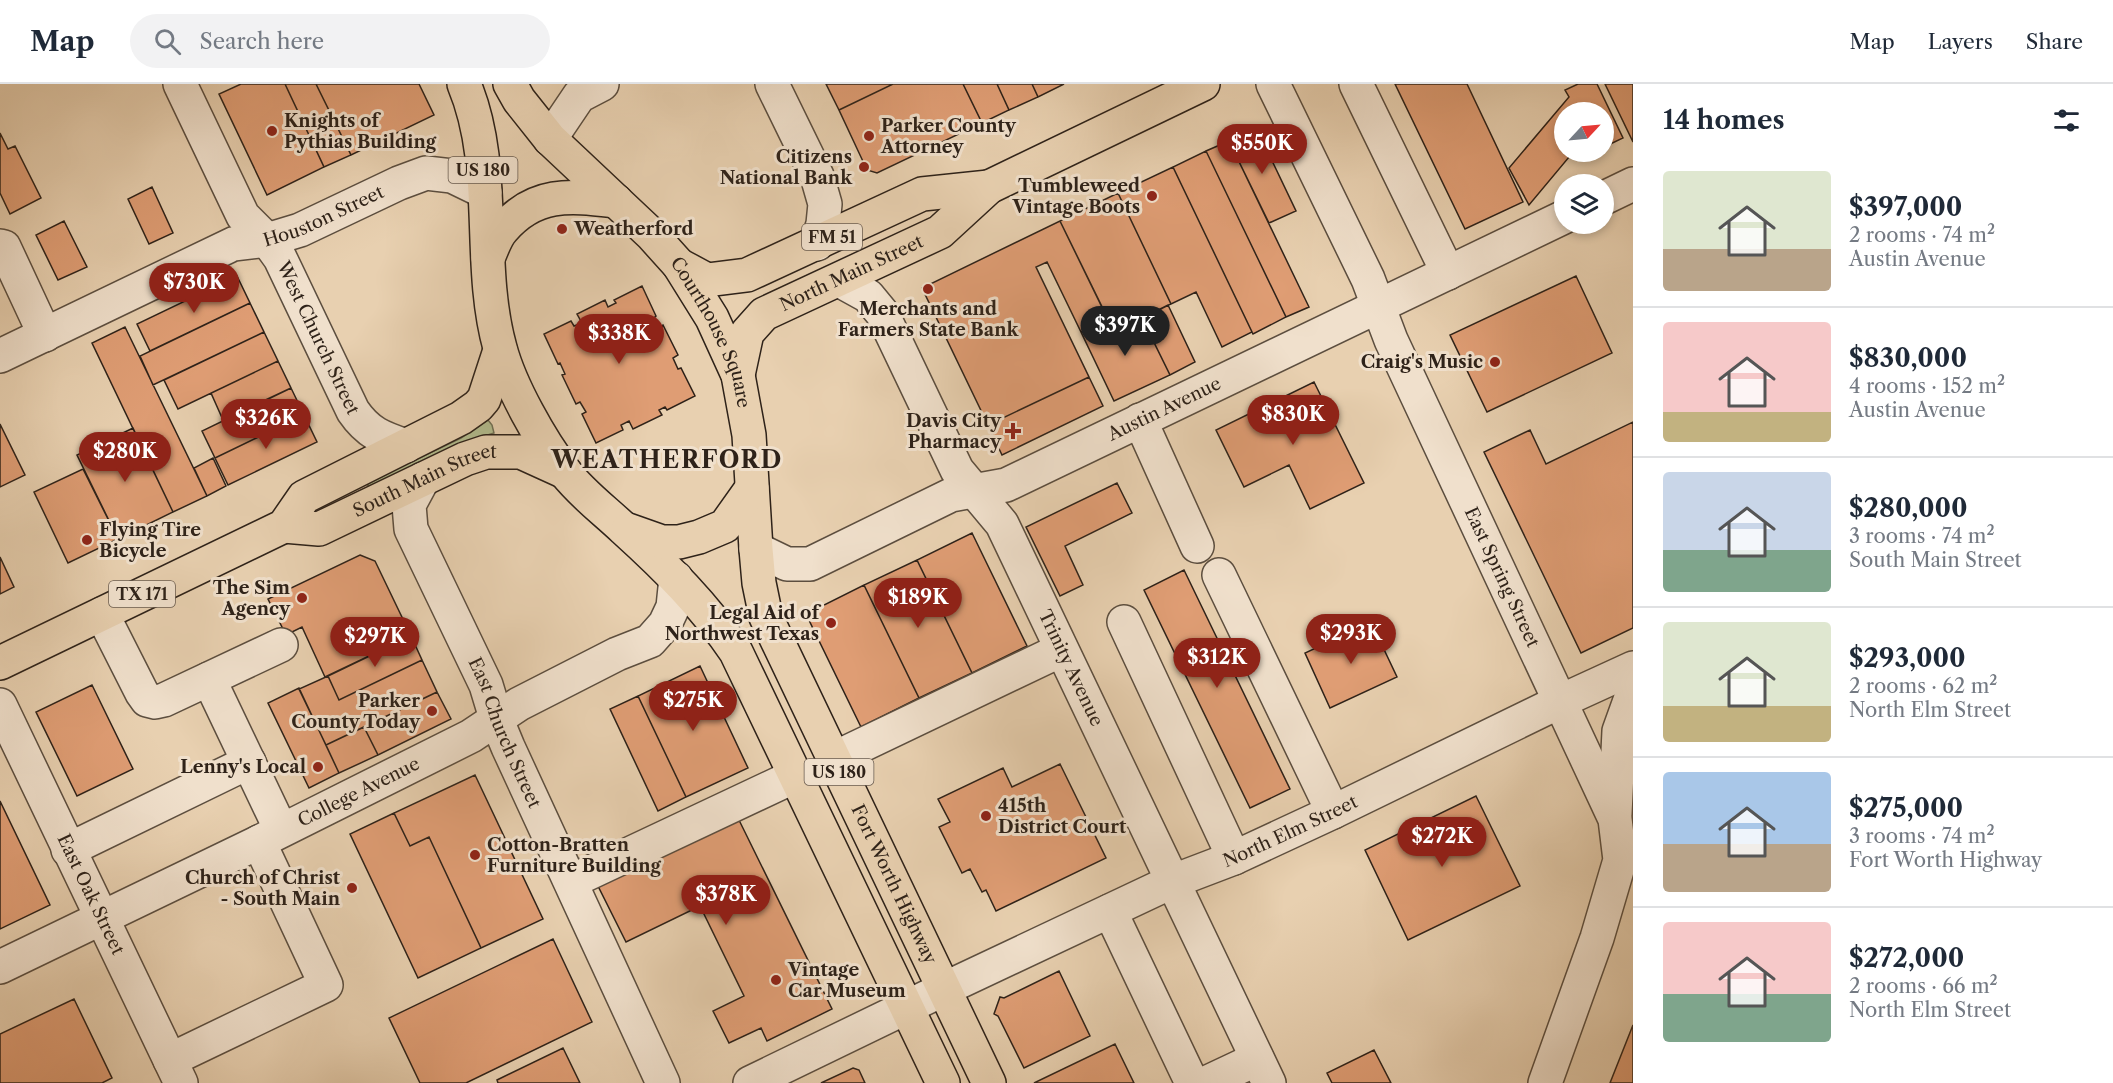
<!DOCTYPE html>
<html lang="en">
<head>
<meta charset="utf-8">
<style>
  :root { --surface:#fff; --page:#f2f2f3; --text:#1f2937; --muted:#747a83; --line:#e0e1e3; --accent:#8f2418 }
  body { margin:0; font-family:"Libre Caslon Text",serif; background:var(--page); color:var(--text); height:100vh; display:flex; flex-direction:column; font-size:22px; white-space:nowrap }
  * { box-sizing:border-box; margin:0 }
  p { font-size:20px; color:var(--muted) }
  .icon { flex:none; width:33px; height:33px; fill:none; stroke:currentColor; stroke-width:2; stroke-linecap:round; stroke-linejoin:round }
  .map { position:relative; flex:1; overflow:hidden }
  .details { display:flex; flex-direction:column; background:var(--surface); width:480px }
  .details>* { flex:none }
  .needle { width:39px; rotate:64deg }
  .controls { position:absolute; left:1554px; top:18px; display:grid; gap:12px }
  .controls a { display:grid; place-items:center; width:60px; height:60px; border-radius:50%; background:var(--surface); box-shadow:0 3px 9px #0003; font-size:30px }
  .price { position:absolute; translate:-50% -51px; padding:0 14px; border-radius:21px; background:var(--accent); color:#fff; font-size:20px; line-height:39px; filter:drop-shadow(0 2px 3px #0008) }
  .price::after { content:''; position:absolute; left:50%; top:36px; width:18px; height:14px; margin-left:-9px; background:inherit; clip-path:polygon(0 0,100% 0,50% 100%) }
  .price.on { background:#222; color:#fff }
  ul { padding:0; list-style:none }
  li { display:flex; align-items:center; gap:18px; height:150px; padding:0 30px }
  li+li { border-top:2px solid var(--line) }
  li span { display:grid; place-items:center; flex:none; width:168px; height:120px; border-radius:6px; color:#555 }
  li>.icon { margin-inline-start:auto }
  span .icon { width:72px; height:72px; fill:#fffc; stroke-width:1 }
  li b { font-size:26px }
  h2 { display:flex; justify-content:space-between; align-items:center; height:72px; padding:0 30px; font-size:26px }
  header { display:flex; align-items:center; gap:36px; box-sizing:border-box; height:84px; padding:0 30px; background:var(--surface); border-bottom:2px solid var(--line) }
  header strong { font-size:28px }
  nav { display:flex; gap:33px; margin-inline-start:auto; font-size:21px }
  .search { width:420px; height:54px; background:var(--page); display:flex; align-items:center; gap:15px; box-sizing:border-box; padding:0 21px; border-radius:33px; color:var(--muted); font-size:22px }
  main { display:flex; flex:1; min-height:0 }
  .map>svg:first-child { display:block }
</style>
</head>
<body>
<header>
<strong>Map</strong>
<div class="search"><svg class="icon" aria-label="search" viewBox="0 0 24 24"><circle cx="10" cy="10" r="6"/><path d="M15 15l6 6"/></svg>Search here</div>
<nav><a>Map</a><a>Layers</a><a>Share</a></nav>
</header>
<main>
<div class="map">
<svg width="1633" height="999" viewBox="0 0 1633 999">
  <rect width="100%" height="100%" fill="#e8d0b0"/>
  <filter id="stains"><feTurbulence type="fractalNoise" baseFrequency=".00333" numOctaves="4"/><feColorMatrix values="0 0 0 0 .2 0 0 0 0 .09 0 0 0 0 .02 0 0 0 .5 -.17"/></filter>
  <radialGradient id="worn" r=".72"><stop offset=".6" stop-color="#630" stop-opacity="0"/><stop offset="1" stop-color="#630" stop-opacity=".3"/></radialGradient>
  <path fill="#b2bc8e" stroke="#706f54" stroke-width="1.5" d="M 488,336 L 492,341 L 494,349 L 465,358 L 369,404 L 367,399 L 461,354 Z"/>
  <path fill="#df9d74" stroke="#2e2219" stroke-width="1.5" d="M 241,0 L 285,0 L 324,83 L 267,111 L 219,10 Z
    M 285,0 L 316,0 L 351,71 L 324,83 Z
    M 316,0 L 419,0 L 434,31 L 351,71 Z
    M 826,0 L 893,0 L 839,26 Z
    M 893,0 L 963,0 L 982,39 L 877,89 L 867,86 L 839,26 Z
    M 963,0 L 997,0 L 1009,26 L 982,39 Z
    M 997,0 L 1032,0 L 1038,13 L 1009,26 Z
    M 1032,0 L 1064,0 L 1038,13 Z
    M 1395,0 L 1467,0 L 1523,118 L 1465,145 Z
    M 1578,0 L 1597,0 L 1623,54 L 1604,63 L 1604,28 L 1564,28 L 1564,68 L 1581,68 L 1569,73 L 1529,121 L 1509,84 L 1569,13 L 1565,6 Z
    M 1605,0 L 1633,0 L 1633,58 Z
    M 1256,43 L 1296,127 L 1269,139 L 1229,57 Z
    M 0,49 L 8,65 L 15,62 L 41,114 L 10,130 L 0,109 Z
    M 1229,57 L 1309,223 L 1286,233 L 1206,67 Z
    M 1206,67 L 1286,233 L 1253,250 L 1173,83 Z
    M 1173,83 L 1252,248 L 1222,263 L 1196,208 L 1171,220 L 1118,109 Z
    M 152,103 L 173,149 L 149,160 L 128,115 Z
    M 1118,109 L 1171,220 L 1114,248 L 1060,137 Z
    M 64,137 L 87,183 L 58,196 L 36,151 Z
    M 1060,137 L 1108,235 L 1081,248 L 1047,178 L 1036,183 L 1089,293 L 988,341 L 922,204 Z
    M 237,192 L 250,219 L 150,267 L 137,240 Z
    M 1576,192 L 1612,269 L 1487,328 L 1450,251 Z
    M 642,202 L 656,232 L 654,234 L 658,244 L 663,241 L 678,271 L 673,274 L 678,285 L 681,284 L 695,312 L 667,326 L 665,323 L 659,326 L 662,331 L 633,345 L 629,337 L 621,341 L 623,346 L 596,359 L 582,330 L 586,328 L 580,318 L 576,320 L 562,291 L 565,290 L 560,279 L 558,280 L 544,250 L 571,237 L 574,242 L 582,239 L 577,230 L 605,216 L 608,223 L 616,219 L 614,216 Z
    M 250,219 L 264,248 L 153,301 L 140,272 Z
    M 1168,221 L 1195,278 L 1170,291 L 1142,234 Z
    M 1142,234 L 1170,291 L 1114,317 L 1081,248 L 1108,235 L 1114,248 Z
    M 125,243 L 207,412 L 173,428 L 92,259 Z
    M 264,248 L 278,277 L 178,325 L 164,296 Z
    M 278,277 L 291,304 L 223,336 L 211,309 Z
    M 1089,293 L 1103,322 L 1002,371 L 988,341 Z
    M 1314,298 L 1364,399 L 1310,425 L 1289,381 L 1244,403 L 1216,346 Z
    M 291,304 L 304,331 L 215,374 L 202,347 Z
    M 304,331 L 317,358 L 228,401 L 215,374 Z
    M 1633,338 L 1633,544 L 1581,569 L 1484,368 L 1530,346 L 1546,380 Z
    M 0,340 L 25,391 L 0,403 Z
    M 133,344 L 173,428 L 118,455 L 77,371 Z
    M 213,374 L 226,402 L 207,412 L 194,384 Z
    M 83,385 L 118,455 L 68,479 L 34,408 Z
    M 1117,399 L 1132,429 L 1065,462 L 1083,501 L 1060,512 L 1026,443 Z
    M 972,449 L 1027,562 L 972,589 L 917,476 Z
    M 360,471 L 375,477 L 411,552 L 325,593 L 302,543 L 286,551 L 268,515 Z
    M 0,473 L 14,503 L 0,510 Z
    M 917,476 L 972,589 L 919,614 L 864,501 Z
    M 1184,486 L 1290,705 L 1250,724 L 1144,506 Z
    M 864,501 L 919,614 L 861,643 L 806,530 Z
    M 1371,538 L 1397,593 L 1330,624 L 1305,569 Z
    M 411,552 L 422,576 L 339,616 L 328,592 Z
    M 422,576 L 437,608 L 326,661 L 299,605 L 328,592 L 339,616 Z
    M 700,582 L 748,684 L 686,713 L 638,612 Z
    M 92,601 L 133,685 L 77,712 L 36,628 Z
    M 299,604 L 339,689 L 309,704 L 268,619 Z
    M 437,608 L 451,635 L 378,671 L 364,643 Z
    M 638,612 L 686,713 L 658,727 L 610,625 Z
    M 364,643 L 378,671 L 339,689 L 326,661 Z
    M 1060,680 L 1106,774 L 996,827 L 986,806 L 982,808 L 970,785 L 962,789 L 939,743 L 950,738 L 938,715 L 1003,684 L 1012,703 Z
    M 475,691 L 543,835 L 481,864 L 429,753 L 410,762 L 394,729 Z
    M 1476,712 L 1520,802 L 1408,856 L 1365,766 Z
    M 0,717 L 50,821 L 0,845 Z
    M 394,729 L 410,762 L 429,753 L 481,864 L 418,894 L 350,750 Z
    M 737,732 L 832,925 L 767,957 L 761,944 L 729,959 L 713,927 L 744,912 L 700,822 L 626,858 L 597,800 Z
    M 553,855 L 592,938 L 466,999 L 420,999 L 389,934 Z
    M 1059,887 L 1090,952 L 1024,984 L 998,932 L 994,930 L 1000,913 L 1004,914 Z
    M 74,915 L 112,994 L 102,999 L 0,999 L 0,950 Z
    M 1633,941 L 1633,999 L 1610,999 Z
    M 1115,960 L 1134,999 L 1034,999 Z
    M 563,964 L 580,999 L 498,999 L 497,996 Z
    M 1374,966 L 1391,999 L 1332,999 L 1327,989 Z
    M 853,984 L 859,986 L 865,999 L 821,999 Z"/>
  <g fill="none" stroke-linecap="round" stroke-linejoin="round">
    <g stroke="#5c4e3f" stroke-width="36">
      <g id="minor">
        <path id="s1" d="M 180,0 L 243,132 L 267,156 L 280,174 L 353,327 C 368,349 382,354 406,362"/>
        <path d="M 772,0 L 817,92 L 825,120 L 823,140 L 817,160"/>
        <path id="s2" d="M 1273,0 L 1368,195 L 1391,256 L 1615,735 L 1620,776 L 1597,854 L 1545,999"/>
        <path d="M 1356,0 L 1448,189"/>
        <path d="M 550,55 L 579,12 L 602,0"/>
        <path d="M 1604,114 L 1633,100"/>
        <path d="M 0,162 L 4,163 L 45,251"/>
        <path id="s3" d="M 839,196 L 868,212 L 882,229 L 957,386 L 1002,440 L 1269,999"/>
        <path id="s4" d="M 0,272 L 233,160 L 267,156 L 300,146 L 399,99 L 426,89 L 452,92 L 485,108"/>
        <path d="M 1140,336 L 1197,462"/>
        <path id="s5" d="M 423,395 L 409,421 L 411,445 L 486,601 L 496,634 L 508,663 L 663,999"/>
        <path id="s6" d="M 756,465 L 787,480 L 810,480 L 951,411 L 1006,401 L 1564,133"/>
        <path d="M 1219,491 L 1333,728"/>
        <path d="M 102,530 L 142,609 L 147,616 L 155,618 L 164,616 L 281,561"/>
        <path d="M 1124,538 L 1234,774"/>
        <path d="M 209,595 L 281,746"/>
        <path id="s7" d="M 0,621 L 181,999"/>
        <path d="M 833,675 L 1061,566"/>
        <path d="M 1615,730 L 1619,647 L 1633,608"/>
        <path d="M 68,766 L 249,678"/>
        <path d="M 572,797 L 795,692"/>
        <path d="M 1110,827 L 1192,999"/>
        <path id="s8" d="M 0,883 L 259,758 L 471,652 L 519,620 L 617,570 L 650,557 L 665,540 L 673,523 L 676,494"/>
        <path d="M 170,976 L 326,901 L 259,758"/>
        <path id="s9" d="M 750,999 L 944,905 L 1171,798 L 1234,774 L 1333,728 L 1561,617 L 1633,584"/>
        <path d="M 1206,999 L 1257,975"/>
      </g>
    </g>
    <g stroke="#2e2219" stroke-width="36">
      <g id="major">
        <path d="M 464,0 C 499,83 476,178 500,264 C 510,302 541,357 565,388 C 582,410 604,426 624,445 C 666,483 705,522 736,568 L 943,999"/>
        <path id="s10" d="M 510,0 L 519,16 L 550,55 L 652,151 L 679,181 L 712,234 L 738,291 L 749,351 L 756,465 L 759,499 L 766,533 L 989,999"/>
        <path d="M 488,174 C 492,165 496,152 503,145 C 536,107 571,112 616,117"/>
        <path d="M 679,181 L 707,196 L 747,191 L 922,110 L 989,103"/>
        <path id="s11" d="M 738,291 L 747,249 L 764,230 L 940,148 L 989,103 L 1203,0"/>
        <path id="s12" d="M 284,442 L 319,445 L 465,375 L 486,368 L 521,368 L 565,388"/>
        <path d="M 628,446 L 662,458 L 679,458 L 699,453 L 725,442 L 752,404"/>
        <path d="M 0,579 L 284,442 L 304,413 L 461,334 L 478,322 L 484,315 L 500,266"/>
      </g>
    </g>
    <use href="#minor" stroke="#f0e0cc" stroke-width="33"/>
    <use href="#major" stroke="#e8d0b0" stroke-width="33"/>
  </g>
  <g fill="#8f2418" stroke="#f0e0cc" stroke-width="2">
    <circle cx="272" cy="47" r="6"/>
    <circle cx="869" cy="52" r="6"/>
    <circle cx="864" cy="83" r="6"/>
    <circle cx="1152" cy="112" r="6"/>
    <circle cx="562" cy="145" r="6"/>
    <circle cx="928" cy="205" r="6"/>
    <circle cx="1495" cy="278" r="6"/>
    <path d="M1010 338h6v6h6v6h-6v6h-6v-6h-6v-6h6z"/>
    <circle cx="87" cy="456" r="6"/>
    <circle cx="302" cy="514" r="6"/>
    <circle cx="831" cy="539" r="6"/>
    <circle cx="432" cy="627" r="6"/>
    <circle cx="318" cy="683" r="6"/>
    <circle cx="986" cy="732" r="6"/>
    <circle cx="475" cy="771" r="6"/>
    <circle cx="352" cy="804" r="6"/>
    <circle cx="776" cy="896" r="6"/>
  </g>
  <g text-anchor="middle" stroke-width="6" stroke-linejoin="round" paint-order="stroke">
    <g fill="#f0e0cc" stroke="#685b4f" stroke-width="1.5">
      <rect x="448.5" y="73" width="69" height="26" rx="4.5"/>
      <rect x="802" y="140" width="60" height="26" rx="4.5"/>
      <rect x="109" y="497" width="66" height="26" rx="4.5"/>
      <rect x="804.5" y="675" width="69" height="26" rx="4.5"/>
    </g>
    <g font-size="16" font-weight="bold" fill="#2e2219">
      <text x="483" y="92">US 180</text>
      <text x="832" y="159">FM 51</text>
      <text x="142" y="516">TX 171</text>
      <text x="839" y="694">US 180</text>
    </g>
    <g font-size="18" font-weight="bold" fill="#2e2219" stroke="#f0e0cc" text-anchor="end">
      <text x="284" y="43" text-anchor="start">Knights of<tspan x="284" dy="21">Pythias Building</tspan></text>
      <text x="881" y="48" text-anchor="start">Parker County<tspan x="881" dy="21">Attorney</tspan></text>
      <text x="852" y="79">Citizens<tspan x="852" dy="21">National Bank</tspan></text>
      <text x="1140" y="108">Tumbleweed<tspan x="1140" dy="21">Vintage Boots</tspan></text>
      <text x="574" y="151" text-anchor="start">Weatherford</text>
      <text x="928" y="231" text-anchor="middle">Merchants and<tspan x="928" dy="21">Farmers State Bank</tspan></text>
      <text x="1483" y="284">Craig's Music</text>
      <text x="1001" y="343">Davis City<tspan x="1001" dy="21">Pharmacy</tspan></text>
      <text x="99" y="452" text-anchor="start">Flying Tire<tspan x="99" dy="21">Bicycle</tspan></text>
      <text x="290" y="510">The Sim<tspan x="290" dy="21">Agency</tspan></text>
      <text x="819" y="535">Legal Aid of<tspan x="819" dy="21">Northwest Texas</tspan></text>
      <text x="420" y="623">Parker<tspan x="420" dy="21">County Today</tspan></text>
      <text x="306" y="689">Lenny's Local</text>
      <text x="998" y="728" text-anchor="start">415th<tspan x="998" dy="21">District Court</tspan></text>
      <text x="487" y="767" text-anchor="start">Cotton-Bratten<tspan x="487" dy="21">Furniture Building</tspan></text>
      <text x="340" y="800">Church of Christ<tspan x="340" dy="21">- South Main</tspan></text>
      <text x="788" y="892" text-anchor="start">Vintage<tspan x="788" dy="21">Car Museum</tspan></text>
    </g>
    <g font-size="18" fill="#2e2219" stroke="#f0e0cc">
      <text dy="6" stroke="none"><textPath href="#s4" startOffset="354">Houston Street</textPath></text>
      <text dy="6" stroke="none"><textPath href="#s11" startOffset="165">North Main Street</textPath></text>
      <text dy="6" stroke="none"><textPath href="#s10" startOffset="324">Courthouse Square</textPath></text>
      <text dy="6" stroke="none"><textPath href="#s1" startOffset="291">West Church Street</textPath></text>
      <text dy="6" stroke="none"><textPath href="#s6" startOffset="446">Austin Avenue</textPath></text>
      <text dy="6" stroke="none"><textPath href="#s12" startOffset="152">South Main Street</textPath></text>
      <text dy="6" stroke="none"><textPath href="#s2" startOffset="544">East Spring Street</textPath></text>
      <text dy="6" stroke="none"><textPath href="#s3" startOffset="459">Trinity Avenue</textPath></text>
      <text dy="6" stroke="none"><textPath href="#s5" startOffset="278">East Church Street</textPath></text>
      <text dy="6" stroke="none"><textPath href="#s8" startOffset="399">College Avenue</textPath></text>
      <text dy="6" stroke="none"><textPath href="#s9" startOffset="596">North Elm Street</textPath></text>
      <text dy="6" stroke="none"><textPath href="#s10" startOffset="914">Fort Worth Highway</textPath></text>
      <text dy="6" stroke="none"><textPath href="#s7" startOffset="210">East Oak Street</textPath></text>
    </g>
    <g font-size="24" font-weight="bold" letter-spacing="1.5" fill="#2e2219" stroke="#f0e0cc">
      <text x="667" y="384">WEATHERFORD</text>
    </g>
  </g>
  <rect width="100%" height="100%" filter="url(#stains)"/>
  <rect width="100%" height="100%" fill="url(#worn)"/>
</svg>
<div class="controls">
<a><svg class="needle" viewBox="-14 -14 28 28"><path d="M0-13l5 13h-10z" fill="#e53935"/><path d="M0 13l5-13h-10z" fill="#747a83"/></svg></a>
<a><svg class="icon" aria-label="layers" viewBox="0 0 24 24"><path d="M12 4l9 5-9 5-9-5zM3 14l9 5 9-5"/></svg></a>
</div>
<b class="price" style="left:1262px;top:91px">$550K</b>
<b class="price" style="left:194px;top:230px">$730K</b>
<b class="price on" style="left:1125px;top:273px">$397K</b>
<b class="price" style="left:619px;top:281px">$338K</b>
<b class="price" style="left:1293px;top:362px">$830K</b>
<b class="price" style="left:266px;top:366px">$326K</b>
<b class="price" style="left:125px;top:399px">$280K</b>
<b class="price" style="left:918px;top:545px">$189K</b>
<b class="price" style="left:1351px;top:581px">$293K</b>
<b class="price" style="left:375px;top:584px">$297K</b>
<b class="price" style="left:1217px;top:605px">$312K</b>
<b class="price" style="left:693px;top:648px">$275K</b>
<b class="price" style="left:1442px;top:784px">$272K</b>
<b class="price" style="left:726px;top:842px">$378K</b>
</div>
<section class="details">
<h2>14 homes<svg class="icon" aria-label="filters" viewBox="0 0 24 24"><path d="M4 7h16M4 17h16"/><circle cx="9" cy="7" r="2"/><circle cx="15" cy="17" r="2"/></svg></h2>
<ul>
<li><span style="background:linear-gradient(#dfe7d0 65%,#b9a48a 0)"><svg class="icon" aria-label="home" viewBox="0 0 24 24"><path d="M3 11l9-7 9 7M6 9v11h12V9"/></svg></span><div><b>$397,000</b><p>2 rooms · 74 m²</p><p>Austin Avenue</p></div></li>
<li><span style="background:linear-gradient(#f6c9c9 75%,#c2b280 0)"><svg class="icon" aria-label="home" viewBox="0 0 24 24"><path d="M3 11l9-7 9 7M6 9v11h12V9"/></svg></span><div><b>$830,000</b><p>4 rooms · 152 m²</p><p>Austin Avenue</p></div></li>
<li><span style="background:linear-gradient(#c9d6e8 65%,#7fa58c 0)"><svg class="icon" aria-label="home" viewBox="0 0 24 24"><path d="M3 11l9-7 9 7M6 9v11h12V9"/></svg></span><div><b>$280,000</b><p>3 rooms · 74 m²</p><p>South Main Street</p></div></li>
<li><span style="background:linear-gradient(#dfe7d0 70%,#c2b280 0)"><svg class="icon" aria-label="home" viewBox="0 0 24 24"><path d="M3 11l9-7 9 7M6 9v11h12V9"/></svg></span><div><b>$293,000</b><p>2 rooms · 62 m²</p><p>North Elm Street</p></div></li>
<li><span style="background:linear-gradient(#a9c7e8 60%,#b9a48a 0)"><svg class="icon" aria-label="home" viewBox="0 0 24 24"><path d="M3 11l9-7 9 7M6 9v11h12V9"/></svg></span><div><b>$275,000</b><p>3 rooms · 74 m²</p><p>Fort Worth Highway</p></div></li>
<li><span style="background:linear-gradient(#f6c9c9 60%,#7fa58c 0)"><svg class="icon" aria-label="home" viewBox="0 0 24 24"><path d="M3 11l9-7 9 7M6 9v11h12V9"/></svg></span><div><b>$272,000</b><p>2 rooms · 66 m²</p><p>North Elm Street</p></div></li>
</ul>
</section>
</main>
</body>
</html>
